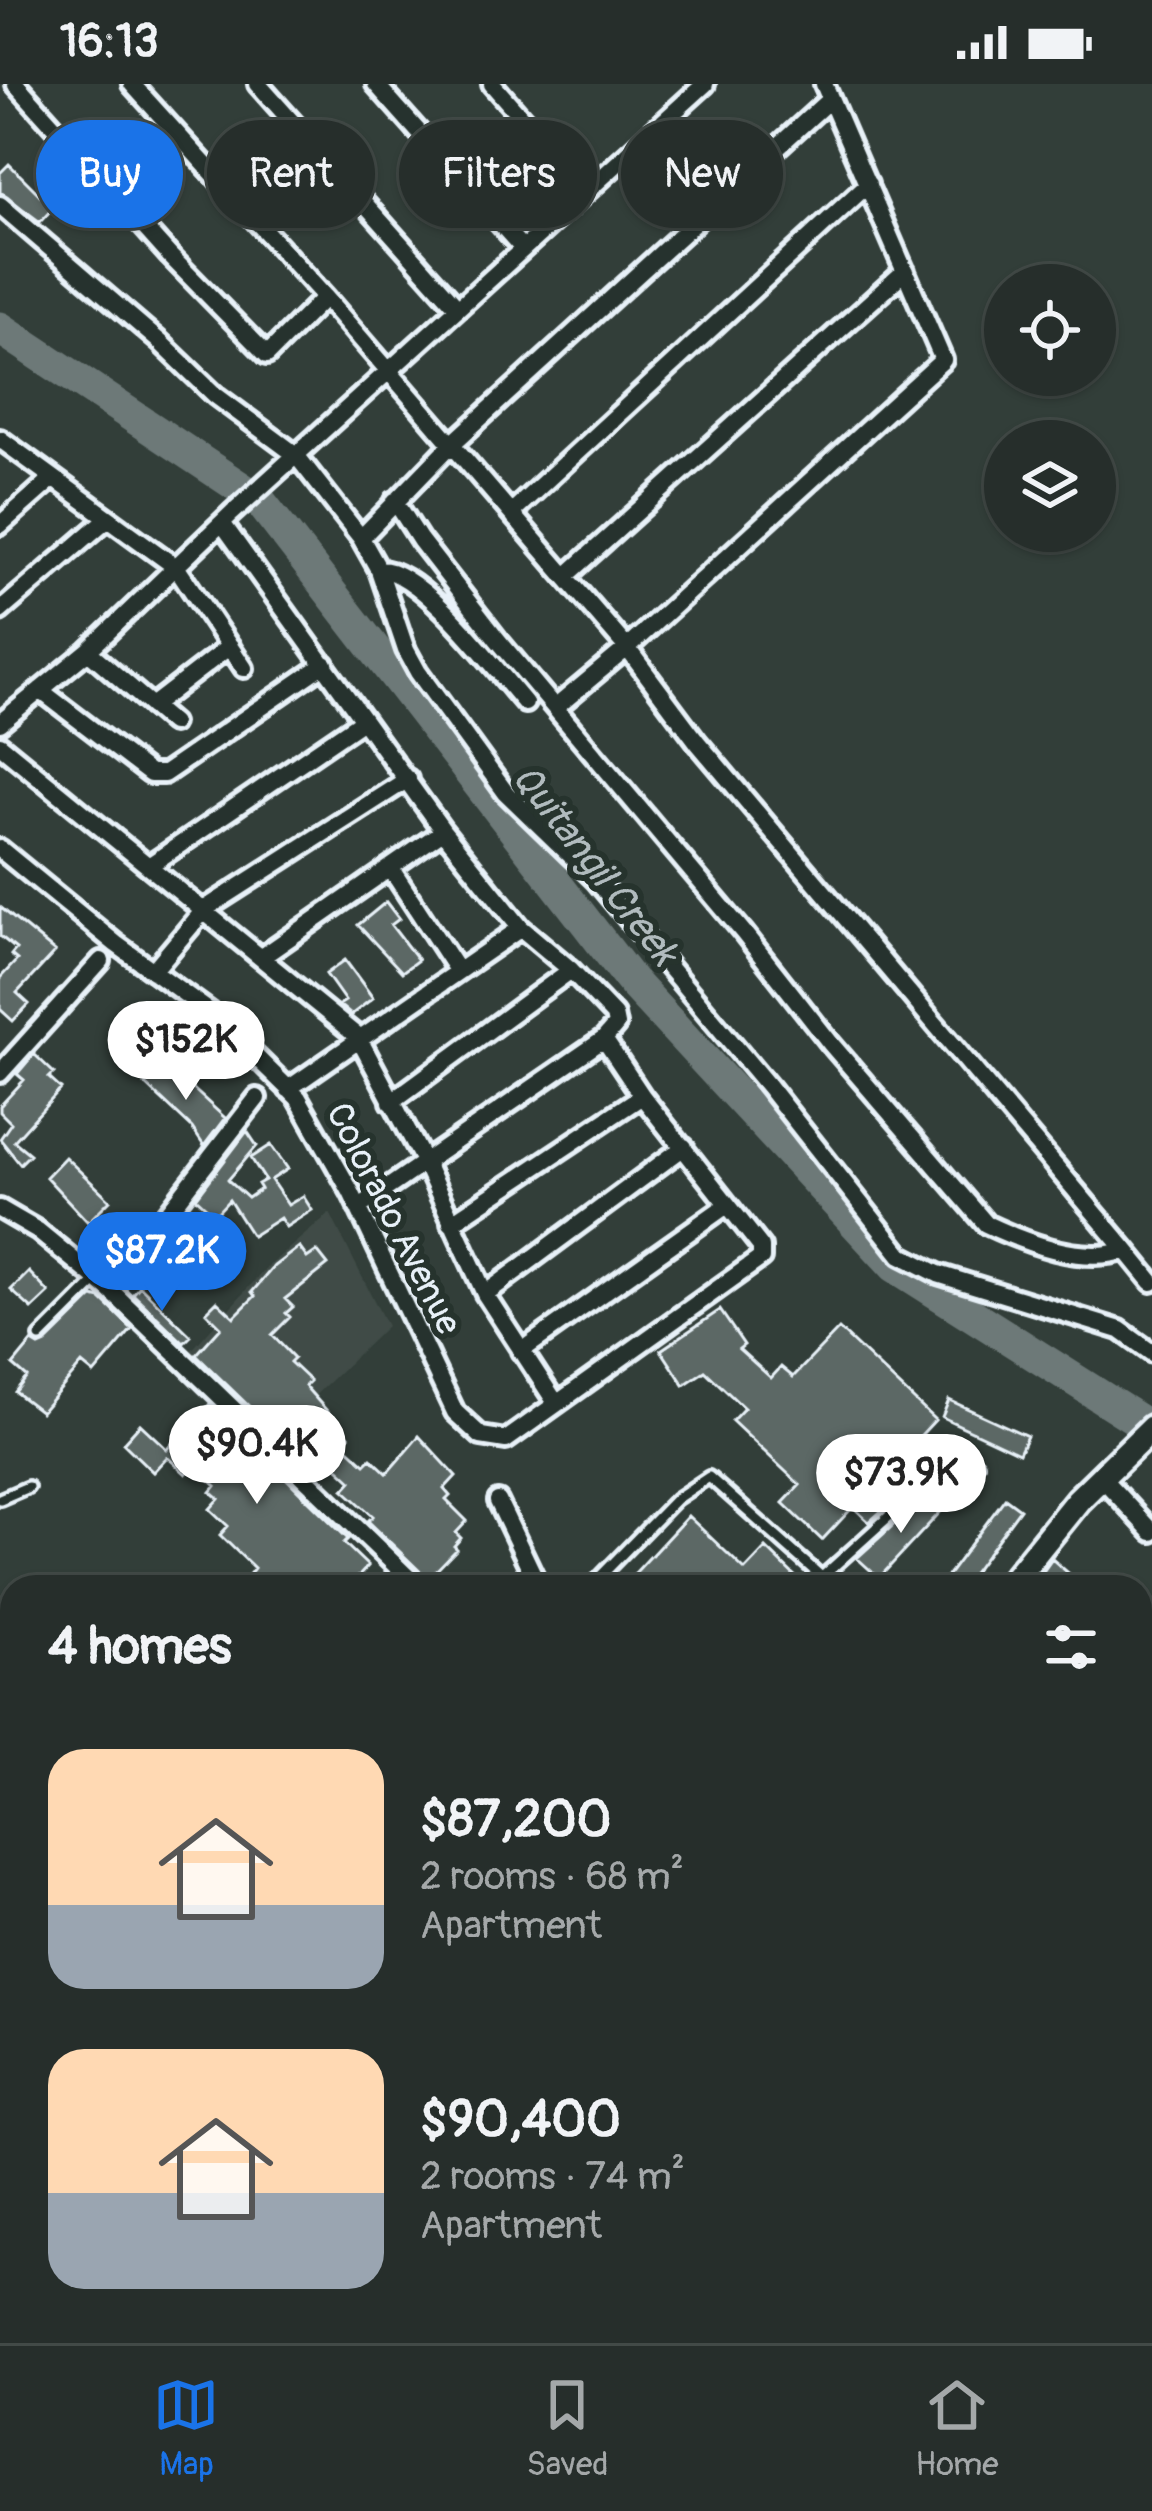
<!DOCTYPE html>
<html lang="en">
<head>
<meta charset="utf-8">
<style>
  :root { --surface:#262e2b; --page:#2e3633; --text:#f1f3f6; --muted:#a4a8a9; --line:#424a47; --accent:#1a73e8 }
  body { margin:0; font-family:Pangolin,sans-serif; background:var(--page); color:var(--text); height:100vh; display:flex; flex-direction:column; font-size:45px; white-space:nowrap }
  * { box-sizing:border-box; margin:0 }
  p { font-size:39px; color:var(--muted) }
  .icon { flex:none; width:66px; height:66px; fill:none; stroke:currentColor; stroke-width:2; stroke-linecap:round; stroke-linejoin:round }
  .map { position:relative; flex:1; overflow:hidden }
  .sheet { position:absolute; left:0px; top:1491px; width:1152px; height:768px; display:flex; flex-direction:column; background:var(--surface); border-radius:36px 36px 0 0; box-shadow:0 3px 9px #0004,0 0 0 3px var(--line) }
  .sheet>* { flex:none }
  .top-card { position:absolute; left:36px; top:36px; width:1080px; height:108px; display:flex; gap:24px }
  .buttons { position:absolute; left:984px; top:180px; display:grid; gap:24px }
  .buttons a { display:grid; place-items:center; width:132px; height:132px; border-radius:50%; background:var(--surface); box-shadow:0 3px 9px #0004,0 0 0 3px var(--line); font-size:60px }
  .price { position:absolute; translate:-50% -102px; padding:0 27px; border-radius:42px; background:#fff; color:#222; font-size:39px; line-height:78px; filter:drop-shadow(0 3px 6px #0008) }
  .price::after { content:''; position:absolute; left:50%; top:72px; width:36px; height:27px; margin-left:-18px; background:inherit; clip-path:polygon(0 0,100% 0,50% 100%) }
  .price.active { background:var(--accent); color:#fff }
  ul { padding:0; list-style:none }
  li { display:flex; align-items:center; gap:36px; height:300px; padding:0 48px }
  li span { display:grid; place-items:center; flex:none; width:336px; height:240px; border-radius:36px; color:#555 }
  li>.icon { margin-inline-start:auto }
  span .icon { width:144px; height:144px; fill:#fffc; stroke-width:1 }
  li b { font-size:51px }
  h2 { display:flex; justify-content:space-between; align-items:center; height:144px; padding:0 48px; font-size:51px }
  .chip { padding:0 42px; border-radius:54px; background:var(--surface); box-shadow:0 3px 9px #0004,0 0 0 3px var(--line); font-size:42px; line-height:108px }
  .chip.active { background:var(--accent); color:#fff }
  .status { display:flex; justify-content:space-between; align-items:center; height:84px; padding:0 60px; background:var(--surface); direction:ltr }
  .status svg { height:33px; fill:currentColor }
  .menu { display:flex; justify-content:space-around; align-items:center; height:168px; border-top:3px solid var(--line); background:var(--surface); font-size:33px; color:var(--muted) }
  .menu a { display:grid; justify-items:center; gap:6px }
  .menu .active { color:var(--accent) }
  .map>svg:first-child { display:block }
</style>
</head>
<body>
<div class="status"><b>16:13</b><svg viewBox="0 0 49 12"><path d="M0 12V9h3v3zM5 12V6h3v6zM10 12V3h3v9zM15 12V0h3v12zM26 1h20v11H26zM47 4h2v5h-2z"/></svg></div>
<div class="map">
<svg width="1152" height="2259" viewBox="0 0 1152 2259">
  <rect width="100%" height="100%" fill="#323e39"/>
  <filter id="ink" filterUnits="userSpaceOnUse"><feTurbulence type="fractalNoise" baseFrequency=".00833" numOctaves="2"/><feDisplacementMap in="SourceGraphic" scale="24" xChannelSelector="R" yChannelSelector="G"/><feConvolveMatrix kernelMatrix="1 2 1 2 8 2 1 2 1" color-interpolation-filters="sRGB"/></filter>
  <g filter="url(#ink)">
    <path fill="#3f4b46" d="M 330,1129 L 387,1242 L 273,1352 L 188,1270 L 266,1184 Z
      M 12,1667 L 12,1972 L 0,1963 L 0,1684 Z"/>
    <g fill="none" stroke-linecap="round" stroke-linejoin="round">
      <path stroke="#6d7978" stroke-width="33" d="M 0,244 L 259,416 L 633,899 L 895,1182 L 1152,1345"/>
    </g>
    <path fill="#5c6865" stroke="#e8f1f8" stroke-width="3" d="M 9,80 L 53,124 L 40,138 L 0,108 L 0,89 Z
      M 386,818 L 399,835 L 391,841 L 418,876 L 402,888 L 358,841 Z
      M 0,823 L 55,868 L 17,909 L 29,920 L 13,937 L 0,925 L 0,894 L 17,876 L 11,871 L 16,865 L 0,852 Z
      M 345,876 L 373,914 L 351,931 L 339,921 L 345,917 L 326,890 Z
      M 34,970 L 54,989 L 49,994 L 61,1005 L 14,1057 L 30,1070 L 20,1080 L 0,1055 L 11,1039 L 0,1028 L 0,1022 L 24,996 L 17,990 Z
      M 165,979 L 225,1034 L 204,1062 L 192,1044 L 145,1000 Z
      M 247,1047 L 257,1062 L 228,1096 L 248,1114 L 261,1105 L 258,1100 L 265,1096 L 251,1074 L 271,1061 L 288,1085 L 271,1096 L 288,1121 L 303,1112 L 312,1126 L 286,1143 L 280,1134 L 252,1152 L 229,1116 L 215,1131 L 196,1114 Z
      M 65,1073 L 110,1116 L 88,1138 L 46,1093 Z
      M 105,1142 L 126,1162 L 109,1180 L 88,1160 Z
      M 299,1163 L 307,1174 L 317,1167 L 328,1181 L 285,1215 L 293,1223 L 286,1229 L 290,1233 L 272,1251 L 294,1274 L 290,1278 L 310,1297 L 305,1302 L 349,1352 L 342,1359 L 365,1380 L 371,1374 L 387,1389 L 419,1352 L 456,1392 L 444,1405 L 450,1412 L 446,1416 L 467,1437 L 456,1449 L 461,1454 L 454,1462 L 457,1465 L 428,1495 L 368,1437 L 373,1432 L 344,1406 L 352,1397 L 326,1373 L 313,1384 L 196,1271 L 221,1243 L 206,1228 L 217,1217 L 234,1233 L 255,1212 L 252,1208 L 274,1182 Z
      M 29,1188 L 49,1209 L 32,1225 L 11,1206 Z
      M 140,1202 L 191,1252 L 184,1259 L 133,1210 Z
      M 93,1213 L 101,1215 L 132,1245 L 94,1290 L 82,1280 L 41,1328 L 15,1308 L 27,1293 L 13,1281 L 32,1258 L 39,1262 L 46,1259 Z
      M 720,1226 L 744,1261 L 739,1265 L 771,1294 L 781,1283 L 793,1293 L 839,1245 L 935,1336 L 911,1362 L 922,1372 L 908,1386 L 917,1395 L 869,1438 L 853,1423 L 822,1456 L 783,1419 L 800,1401 L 732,1337 L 744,1324 L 705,1287 L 684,1301 L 661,1266 Z
      M 949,1316 L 1027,1352 L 1019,1369 L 942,1333 Z
      M 210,1320 L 348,1455 L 344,1459 L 368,1482 L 349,1503 L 263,1503 L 248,1492 L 254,1484 L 220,1451 L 228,1442 L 210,1425 L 219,1415 L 211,1408 L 216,1402 L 194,1382 L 186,1390 L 167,1373 L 153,1388 L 123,1359 L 140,1340 L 167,1365 Z
      M 930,1408 L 945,1423 L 879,1494 L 857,1474 Z
      M 1005,1414 L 1020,1425 L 963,1503 L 939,1503 Z
      M 688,1432 L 745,1486 L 766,1464 L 806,1503 L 622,1503 Z
      M 1052,1475 L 1074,1494 L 1066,1503 L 1032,1503 Z"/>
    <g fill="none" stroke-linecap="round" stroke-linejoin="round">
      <g stroke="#e8f1f8" stroke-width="18">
        <path id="lane" d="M 40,1253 L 96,1197
          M 0,1415 L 28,1403
          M 822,1493 L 928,1397 L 977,1380
          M 590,1503 L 676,1415 L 709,1393 L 833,1503
          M 0,1666 L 12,1649
          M 0,1869 L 12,1877
          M 0,2051 L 12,2067
          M 57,2259 L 66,2247
          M 948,2259 L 953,2247
          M 1006,2259 L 1013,2247"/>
      </g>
      <g stroke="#e8f1f8" stroke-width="26">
        <path id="street" d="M 16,0 L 170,172 L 267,271 L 325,213
          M 132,0 L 325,213 L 627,564 L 698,659 L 1126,1166
          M 258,0 L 458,224
          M 376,0 L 523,165
          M 492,0 L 585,106
          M 0,121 L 160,258 L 215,311 L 296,371 L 361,454 L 379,486 L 406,566 L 418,588 L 506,709 L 596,796 L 768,1002 L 901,1171 L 938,1190 L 1120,1246 L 1152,1269
          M 0,355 L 177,484 L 244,584
          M 395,417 L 420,456 L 497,555 L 743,848 L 831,960 L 986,1140 C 1026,1159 1083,1181 1126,1166 L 1152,1198
          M 511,429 L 868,100
          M 222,439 L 443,747 L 521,844 L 571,886 L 614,931 L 616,941 L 604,955 L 358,1124
          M 0,441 L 53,394
          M 361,454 L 452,360 L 830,15
          M 379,486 C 419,483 497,587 525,619
          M 566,492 L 905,187
          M 0,527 L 107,435
          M 88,567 L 172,639
          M 40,606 L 150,690 L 164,690 L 325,580
          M 152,622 L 230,562
          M 555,624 L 627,564 L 943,276 L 824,0
          M 0,639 L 88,567 L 232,429 L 705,0
          M 0,661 L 358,953 L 425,1079 L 485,1210 L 556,1319
          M 0,765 L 116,860 L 210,928 L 298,1014 L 351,1108 L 455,1328 L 481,1352 L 506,1356 L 761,1174 L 761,1163 L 642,1012 L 604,955
          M 150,781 L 363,636
          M 391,785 L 457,886
          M 262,873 L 443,747
          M 153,887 L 205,825 L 408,695
          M 0,989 L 101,877
          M 288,1005 L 521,844
          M 391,1018 L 571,886
          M 0,1125 L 38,1147 L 109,1205 L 418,1503
          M 451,1139 L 642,1012
          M 109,1205 L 257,1014
          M 485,1210 L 684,1063
          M 521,1267 L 727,1121
          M 1102,1394 L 1152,1448
          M 498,1417 L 539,1503
          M 1140,2071 L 1152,2059
          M 794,2259 L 803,2247"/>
      </g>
      <g stroke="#e8f1f8" stroke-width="33">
        <path id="secondary" d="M 1008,1503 L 1078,1416 L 1152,1344
          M 475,2259 L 483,2247"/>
      </g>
      <path stroke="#e8f1f8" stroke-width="3" stroke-dasharray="9 9" stroke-linecap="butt" d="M 1140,1510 L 1152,1522"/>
      <use href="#lane" stroke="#26332d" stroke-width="9"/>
      <use href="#street" stroke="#26332d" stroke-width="16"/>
      <use href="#secondary" stroke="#26332d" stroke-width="24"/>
    </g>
  </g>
  <g text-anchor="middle" stroke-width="12" stroke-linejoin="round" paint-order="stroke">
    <g font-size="36" fill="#e8f1f8" stroke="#26332d">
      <text transform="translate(395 1134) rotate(63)" y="13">Colorado Avenue</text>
    </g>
    <g font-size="39" font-style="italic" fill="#b1bbbe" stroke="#26332d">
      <text transform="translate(596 780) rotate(52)" y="14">Quitangil Creek</text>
    </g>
  </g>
</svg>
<div class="buttons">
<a><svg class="icon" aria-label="locate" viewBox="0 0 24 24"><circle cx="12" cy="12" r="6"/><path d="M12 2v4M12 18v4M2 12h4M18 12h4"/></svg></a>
<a><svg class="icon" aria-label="layers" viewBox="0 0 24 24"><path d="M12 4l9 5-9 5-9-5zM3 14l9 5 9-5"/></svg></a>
</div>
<b class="price" style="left:186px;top:1019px">$152K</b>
<b class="price active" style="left:162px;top:1230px">$87.2K</b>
<b class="price" style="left:257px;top:1423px">$90.4K</b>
<b class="price" style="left:901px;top:1452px">$73.9K</b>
<div class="top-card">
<a class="chip active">Buy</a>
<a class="chip">Rent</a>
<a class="chip">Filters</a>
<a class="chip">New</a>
</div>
<section class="sheet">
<h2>4 homes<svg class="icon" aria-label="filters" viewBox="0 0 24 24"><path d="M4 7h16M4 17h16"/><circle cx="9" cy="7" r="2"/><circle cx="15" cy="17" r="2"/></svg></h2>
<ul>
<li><span style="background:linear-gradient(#ffd9b3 65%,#9aa5b1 0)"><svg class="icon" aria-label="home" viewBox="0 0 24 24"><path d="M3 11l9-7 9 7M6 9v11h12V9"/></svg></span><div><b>$87,200</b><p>2 rooms · 68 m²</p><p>Apartment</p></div></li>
<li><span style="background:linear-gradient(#ffd9b3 60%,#9aa5b1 0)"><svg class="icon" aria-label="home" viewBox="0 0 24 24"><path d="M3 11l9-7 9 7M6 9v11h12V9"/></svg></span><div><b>$90,400</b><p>2 rooms · 74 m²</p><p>Apartment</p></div></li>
</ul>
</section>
</div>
<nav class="menu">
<a class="active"><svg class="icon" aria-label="map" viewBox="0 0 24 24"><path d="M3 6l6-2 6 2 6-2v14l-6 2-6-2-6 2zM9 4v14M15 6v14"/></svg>Map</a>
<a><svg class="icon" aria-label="saved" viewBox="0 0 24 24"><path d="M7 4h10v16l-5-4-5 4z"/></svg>Saved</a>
<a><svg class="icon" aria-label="home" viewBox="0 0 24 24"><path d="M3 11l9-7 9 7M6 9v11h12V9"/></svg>Home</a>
</nav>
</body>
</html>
